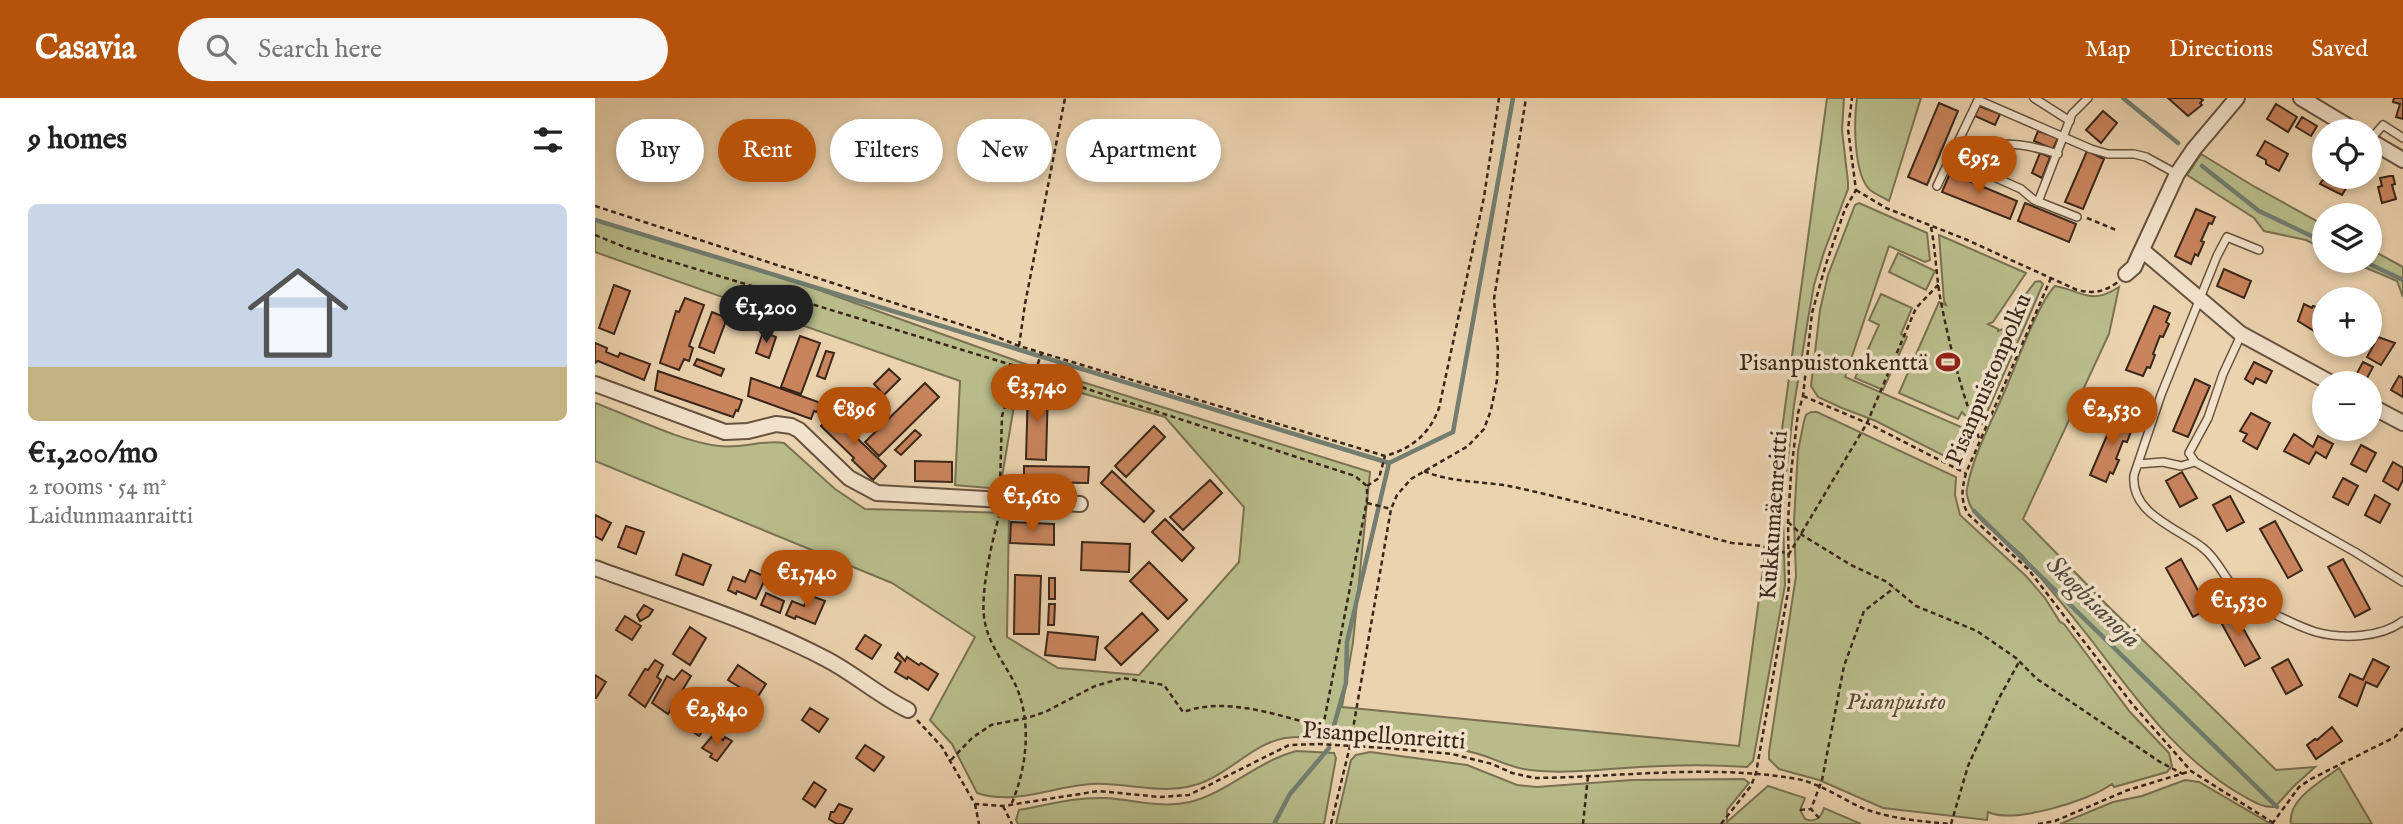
<!DOCTYPE html>
<html lang="en">
<head>
<meta charset="utf-8">
<style>
  :root { --surface:#fff; --page:#f6f6f6; --text:#222; --muted:#767676; --accent:#b45309 }
  body { margin:0; font-family:"IM FELL English",serif; background:var(--page); color:var(--text); height:100vh; display:flex; flex-direction:column; font-size:26px; white-space:nowrap }
  * { box-sizing:border-box; margin:0 }
  p { font-size:23px; color:var(--muted) }
  .icon { flex:none; width:38px; height:38px; fill:none; stroke:currentColor; stroke-width:2; stroke-linecap:round; stroke-linejoin:round }
  .map { position:relative; flex:1; overflow:hidden }
  .side { display:flex; flex-direction:column; background:var(--surface); width:595px }
  .side>* { flex:none }
  .hud { position:absolute; left:21px; top:21px; width:665px; height:63px; display:flex; gap:14px }
  .tools { position:absolute; left:1717px; top:21px; display:grid; gap:14px }
  .tools a { display:grid; place-items:center; width:70px; height:70px; border-radius:50%; background:var(--surface); box-shadow:0 4px 10px #0003; font-size:35px }
  .price { position:absolute; translate:-50% -60px; padding:0 16px; border-radius:24px; background:var(--accent); color:#fff; font-size:23px; line-height:46px; filter:drop-shadow(0 2px 4px #0008) }
  .price::after { content:''; position:absolute; left:50%; top:42px; width:21px; height:16px; margin-left:-10px; background:inherit; clip-path:polygon(0 0,100% 0,50% 100%) }
  .price.active { background:#222; color:#fff }
  ul { padding:0; list-style:none }
  li { display:grid; align-content:center; gap:14px; height:371px; padding:0 28px }
  li span { display:grid; place-items:center; height:217px; border-radius:10px; color:#555 }
  li>.icon { margin-inline-start:auto }
  span .icon { width:126px; height:126px; fill:#fffc; stroke-width:1 }
  li b { font-size:30px }
  h2 { display:flex; justify-content:space-between; align-items:center; height:84px; padding:0 28px; font-size:30px }
  .chip { padding:0 24px; border-radius:32px; background:var(--surface); box-shadow:0 4px 10px #0003; font-size:24px; line-height:63px }
  .chip.active { background:var(--accent); color:#fff }
  header { display:flex; align-items:center; gap:42px; box-sizing:border-box; height:98px; padding:0 35px; background:var(--accent); color:#fff }
  header strong { font-size:33px }
  nav { display:flex; gap:38px; margin-inline-start:auto; font-size:24px }
  .search { width:490px; height:63px; background:var(--page); display:flex; align-items:center; gap:18px; box-sizing:border-box; padding:0 24px; border-radius:38px; color:var(--muted); font-size:26px }
  main { display:flex; flex:1; min-height:0 }
  .map>svg:first-child { display:block }
</style>
</head>
<body>
<header>
<strong>Casavia</strong>
<div class="search"><svg class="icon" aria-label="search" viewBox="0 0 24 24"><circle cx="10" cy="10" r="6"/><path d="M15 15l6 6"/></svg>Search here</div>
<nav><a>Map</a><a>Directions</a><a>Saved</a></nav>
</header>
<main>
<section class="side">
<h2>9 homes<svg class="icon" aria-label="filters" viewBox="0 0 24 24"><path d="M4 7h16M4 17h16"/><circle cx="9" cy="7" r="2"/><circle cx="15" cy="17" r="2"/></svg></h2>
<ul>
<li><span style="background:linear-gradient(#c9d6e8 75%,#c2b280 0)"><svg class="icon" aria-label="home" viewBox="0 0 24 24"><path d="M3 11l9-7 9 7M6 9v11h12V9"/></svg></span><div><b>€1,200/mo</b><p>2 rooms · 54 m²</p><p>Laidunmaanraitti</p></div></li>
</ul>
</section>
<div class="map">
<svg width="1808" height="726" viewBox="0 0 1808 726">
  <rect width="100%" height="100%" fill="#ebd3af"/>
  <filter id="stains"><feTurbulence type="fractalNoise" baseFrequency=".00286" numOctaves="4"/><feColorMatrix values="0 0 0 0 .2 0 0 0 0 .09 0 0 0 0 .02 0 0 0 .5 -.17"/></filter>
  <radialGradient id="worn" r=".72"><stop offset=".6" stop-color="#630" stop-opacity="0"/><stop offset="1" stop-color="#630" stop-opacity=".3"/></radialGradient>
  <path fill="#b8bc8a" stroke="#7a7252" stroke-width="2" d="M 1232,0 L 1249,0 L 1247,32 L 1253,84 L 1253,91 L 1229,154 L 1219,187 L 1213,221 L 1199,307 L 1190,386 L 1188,419 L 1190,487 L 1158,663 L 1152,669 C 1111,666 1071,667 1030,670 C 999,672 966,676 935,672 C 915,670 899,660 880,655 C 845,645 795,645 759,643 C 736,641 713,637 690,640 C 661,645 638,671 611,683 C 573,700 536,684 497,686 C 458,688 420,708 382,695 L 357,646 L 335,622 L 380,539 L 297,485 L 0,363 L 0,305 C 36,318 87,344 124,348 C 146,351 171,341 189,345 L 240,391 L 270,411 L 414,415 L 412,539 L 463,570 L 544,577 L 644,464 L 649,409 L 570,319 L 427,278 L 421,296 L 405,391 L 360,387 L 365,283 L 0,154 L 0,122 L 196,182 L 433,267 L 775,374 L 758,544 L 747,609 L 1144,648 Z
    M 1262,0 L 1326,0 L 1294,103 C 1288,99 1280,96 1275,92 C 1258,76 1259,22 1262,0 Z
    M 1606,56 L 1660,89 L 1729,127 L 1729,151 L 1711,142 L 1669,133 L 1659,120 L 1592,77 Z
    M 1264,105 L 1332,135 L 1335,162 L 1330,164 L 1294,148 L 1250,279 L 1371,331 L 1376,335 L 1378,343 L 1367,363 L 1363,365 L 1281,323 L 1247,310 L 1223,299 L 1216,288 L 1225,212 L 1233,177 L 1260,107 Z
    M 1344,137 L 1431,175 L 1398,224 L 1393,226 L 1403,231 L 1403,233 L 1413,229 L 1417,214 L 1440,184 L 1445,183 L 1448,186 L 1387,326 L 1373,321 L 1367,314 L 1363,321 L 1304,295 L 1344,204 L 1351,207 L 1349,203 Z
    M 1775,151 L 1808,169 L 1808,199 L 1802,183 L 1755,163 L 1774,163 Z
    M 1303,155 L 1340,173 L 1331,192 L 1294,174 Z
    M 1460,188 C 1488,193 1495,208 1524,189 L 1514,236 L 1428,421 L 1511,506 L 1681,672 L 1720,669 L 1698,689 L 1680,709 C 1669,710 1659,704 1650,699 C 1585,663 1544,604 1500,547 C 1477,517 1452,488 1428,458 C 1412,442 1377,422 1373,401 C 1372,398 1371,394 1372,391 C 1378,356 1398,322 1411,290 C 1422,265 1443,205 1460,188 Z
    M 1286,196 L 1317,210 L 1306,236 L 1312,239 L 1288,292 L 1260,280 L 1284,227 L 1274,222 Z
    M 1216,314 L 1222,314 L 1361,379 L 1360,397 L 1365,417 L 1431,478 L 1450,500 L 1465,524 L 1469,526 L 1535,614 L 1574,655 L 1577,668 L 1572,674 L 1519,689 L 1517,686 C 1494,703 1418,726 1393,714 L 1392,722 L 1288,710 L 1224,682 L 1184,671 L 1174,661 L 1174,654 L 1201,478 L 1199,423 L 1203,353 L 1209,323 L 1211,317 Z
    M 701,653 L 739,655 L 741,660 L 729,726 L 423,726 L 421,722 L 424,712 C 452,707 481,699 509,700 C 537,701 567,711 595,704 C 630,696 661,664 701,653 Z
    M 775,654 L 872,667 L 922,687 L 942,689 L 1037,682 L 1149,681 L 1154,685 L 1132,712 L 1132,724 L 1173,688 L 1210,700 L 1205,712 L 1210,721 C 1220,725 1226,720 1229,710 L 1266,726 L 741,726 L 756,662 L 761,657 Z
    M 1744,670 L 1777,726 L 1696,726 C 1692,701 1727,683 1744,670 Z
    M 1590,682 L 1604,684 L 1676,726 L 1465,726 L 1518,704 L 1547,698 Z"/>
  <g fill="none" stroke-linecap="round" stroke-linejoin="round">
    <path stroke="#737e71" stroke-width="4.5" d="M 1528,0 L 1583,45
      M 1607,68 L 1664,113 L 1729,144
      M 0,122 L 794,365 L 858,334 L 918,0
      M 1768,163 L 1808,182
      M 1379,413 L 1682,709
      M 736,638 L 751,585 L 752,544 L 794,365
      M 679,726 L 695,696 L 734,650"/>
  </g>
  <path fill="#c9845d" stroke="#3b271a" stroke-width="2" d="M 1573,0 L 1605,0 L 1608,2 L 1605,5 L 1607,7 L 1593,18 Z
    M 1799,0 L 1808,0 L 1808,21 L 1801,19 L 1805,6 L 1798,4 Z
    M 1344,5 L 1363,13 L 1332,87 L 1313,79 Z
    M 1681,6 L 1702,19 L 1693,34 L 1672,21 Z
    M 1384,8 L 1405,16 L 1400,27 L 1380,18 Z
    M 1508,13 L 1522,25 L 1506,45 L 1491,32 Z
    M 1707,19 L 1722,28 L 1716,38 L 1701,29 Z
    M 1443,33 L 1463,40 L 1458,51 L 1439,43 Z
    M 1670,43 L 1693,56 L 1684,73 L 1671,66 L 1671,62 L 1662,57 Z
    M 1492,53 L 1509,61 L 1488,111 L 1470,104 Z
    M 1445,55 L 1455,59 L 1447,80 L 1437,75 Z
    M 1355,75 L 1422,103 L 1415,121 L 1347,94 Z
    M 1795,78 L 1798,78 L 1800,86 L 1797,87 L 1801,101 L 1787,105 L 1783,89 L 1787,88 L 1785,80 Z
    M 1730,79 L 1749,79 L 1746,83 L 1753,87 L 1747,97 L 1725,86 Z
    M 1430,105 L 1481,126 L 1474,144 L 1423,123 Z
    M 1601,111 L 1620,119 L 1617,126 L 1614,125 L 1606,143 L 1609,144 L 1603,158 L 1600,156 L 1596,166 L 1580,158 Z
    M 1629,171 L 1656,183 L 1649,200 L 1622,188 Z
    M 19,187 L 35,193 L 19,236 L 4,230 Z
    M 90,200 L 109,207 L 94,248 L 98,250 L 94,263 L 89,261 L 84,272 L 65,265 L 81,213 L 84,214 Z
    M 1709,206 L 1717,210 L 1718,208 L 1729,211 L 1729,226 L 1724,236 L 1703,223 Z
    M 1559,208 L 1575,215 L 1571,224 L 1574,226 L 1568,239 L 1565,238 L 1558,256 L 1560,257 L 1555,270 L 1552,269 L 1548,278 L 1531,272 Z
    M 117,214 L 132,220 L 119,255 L 104,249 Z
    M 168,234 L 181,239 L 174,260 L 161,255 Z
    M 205,238 L 225,245 L 206,296 L 186,289 Z
    M 1783,239 L 1800,245 L 1786,267 L 1772,259 Z
    M 0,245 L 12,250 L 11,254 L 23,259 L 25,255 L 55,266 L 49,282 L 3,263 L 0,265 Z
    M 1738,247 L 1739,248 L 1759,247 L 1754,257 L 1742,250 L 1740,254 L 1736,252 Z
    M 231,253 L 239,255 L 230,281 L 222,278 Z
    M 102,261 L 129,271 L 126,278 L 99,267 Z
    M 1659,264 L 1677,273 L 1671,285 L 1661,280 L 1658,286 L 1650,281 Z
    M 1768,264 L 1778,269 L 1771,282 L 1761,277 Z
    M 294,271 L 305,281 L 289,297 L 279,286 Z
    M 63,273 L 147,302 L 143,313 L 141,312 L 138,319 L 60,292 Z
    M 1804,278 L 1808,280 L 1808,299 L 1796,292 Z
    M 156,280 L 226,305 L 222,314 L 219,313 L 216,321 L 153,298 Z
    M 1600,281 L 1615,288 L 1593,339 L 1578,333 Z
    M 330,285 L 344,299 L 284,358 L 270,344 Z
    M 433,289 L 453,290 L 451,362 L 431,361 Z
    M 262,305 L 269,313 L 260,321 L 253,314 Z
    M 1522,314 L 1538,320 L 1534,330 L 1537,331 L 1532,344 L 1528,343 L 1521,361 L 1524,362 L 1518,376 L 1515,374 L 1511,384 L 1495,377 Z
    M 1656,315 L 1675,325 L 1662,351 L 1648,343 L 1652,336 L 1645,333 Z
    M 237,316 L 291,368 L 278,382 L 257,362 L 259,360 L 226,328 Z
    M 559,328 L 570,339 L 531,379 L 520,368 Z
    M 320,332 L 326,337 L 306,357 L 300,352 Z
    M 1699,336 L 1718,349 L 1723,338 L 1738,346 L 1731,360 L 1721,354 L 1714,366 L 1689,353 Z
    M 1766,347 L 1781,355 L 1771,374 L 1756,366 Z
    M 320,363 L 357,364 L 357,384 L 320,383 Z
    M 1798,364 L 1808,370 L 1808,382 L 1803,392 L 1788,383 Z
    M 429,368 L 494,369 L 493,385 L 429,384 Z
    M 517,373 L 559,413 L 549,424 L 506,385 Z
    M 1587,374 L 1602,400 L 1585,409 L 1571,383 Z
    M 1748,380 L 1763,388 L 1753,407 L 1738,399 Z
    M 615,382 L 627,395 L 588,432 L 575,419 Z
    M 1780,397 L 1795,406 L 1785,425 L 1770,417 Z
    M 1635,398 L 1649,424 L 1632,433 L 1618,407 Z
    M 0,417 L 16,425 L 7,442 L 0,438 Z
    M 570,421 L 599,450 L 587,463 L 557,434 Z
    M 1680,423 L 1707,472 L 1693,480 L 1665,431 Z
    M 416,424 L 459,426 L 459,447 L 415,445 Z
    M 31,428 L 49,434 L 41,456 L 23,449 Z
    M 487,444 L 535,446 L 534,474 L 486,472 Z
    M 88,456 L 116,467 L 108,487 L 81,477 Z
    M 1586,461 L 1613,511 L 1598,519 L 1571,470 Z
    M 1748,461 L 1775,511 L 1760,519 L 1733,469 Z
    M 554,464 L 592,502 L 573,521 L 535,483 Z
    M 155,472 L 171,479 L 161,501 L 142,493 L 141,496 L 133,492 L 138,479 L 150,484 Z
    M 420,477 L 446,478 L 444,536 L 419,536 Z
    M 454,480 L 460,480 L 460,501 L 454,501 Z
    M 171,495 L 189,503 L 185,515 L 166,507 Z
    M 214,497 L 230,503 L 220,526 L 201,518 L 200,521 L 191,517 L 197,503 L 209,508 Z
    M 454,506 L 460,506 L 459,527 L 453,527 Z
    M 49,507 L 58,512 L 54,518 L 45,523 L 42,517 Z
    M 1637,511 L 1665,560 L 1650,568 L 1623,519 Z
    M 547,515 L 563,532 L 526,567 L 510,550 Z
    M 30,518 L 46,528 L 37,542 L 21,532 Z
    M 95,529 L 111,540 L 95,567 L 78,556 Z
    M 453,534 L 503,539 L 500,562 L 450,557 Z
    M 270,537 L 286,547 L 277,561 L 261,551 Z
    M 303,555 L 310,563 L 312,559 L 324,567 L 326,565 L 343,576 L 333,592 L 313,579 L 312,581 L 300,574 L 306,564 L 300,560 Z
    M 1693,561 L 1707,587 L 1691,596 L 1677,570 Z
    M 1778,561 L 1794,569 L 1782,589 L 1771,584 L 1762,608 L 1744,599 L 1755,576 L 1768,582 Z
    M 60,562 L 68,567 L 62,579 L 66,582 L 50,609 L 34,597 L 50,571 L 53,572 Z
    M 143,567 L 171,586 L 162,600 L 133,582 Z
    M 87,572 L 96,578 L 73,616 L 57,605 L 72,578 L 79,582 Z
    M 0,577 L 11,584 L 1,600 L 0,600 Z
    M 96,610 L 101,613 L 99,616 L 107,621 L 109,618 L 116,622 L 104,638 L 86,626 Z
    M 215,610 L 233,621 L 224,634 L 207,622 Z
    M 1737,629 L 1747,643 L 1721,661 L 1712,647 L 1720,641 L 1722,642 Z
    M 119,636 L 128,642 L 130,639 L 137,643 L 122,663 L 115,659 L 117,656 L 107,650 Z
    M 270,647 L 289,659 L 279,673 L 261,660 Z
    M 219,684 L 231,692 L 220,709 L 208,701 Z
    M 244,706 L 257,711 L 248,726 L 242,726 L 234,721 L 236,714 L 239,714 Z"/>
  <g fill="none" stroke-linecap="round" stroke-linejoin="round">
    <g stroke="#67523f" stroke-width="10">
      <path id="service" d="M 1439,0 L 1475,23
        M 1383,2 L 1496,51 L 1513,56 L 1539,56 L 1551,59 L 1582,76
        M 1775,42 L 1788,27 L 1808,40
        M 1357,60 L 1426,91 L 1439,102 L 1482,119
        M 1357,60 C 1398,43 1420,42 1463,56
        M 1342,88 L 1384,0
        M 1443,104 L 1477,16 L 1493,0
        M 1664,152 L 1632,139 L 1622,158 L 1566,297 L 1539,377 C 1535,416 1583,430 1608,450 C 1625,463 1631,486 1648,499 C 1658,506 1671,511 1681,517 C 1694,523 1707,530 1721,534 C 1747,541 1786,540 1808,523
        M 1646,237 L 1628,276 L 1613,320 L 1594,355 L 1600,364 L 1760,454 L 1808,484
        M 1543,366 L 1568,364 L 1586,368 L 1600,364"/>
    </g>
    <g stroke="#67523f" stroke-width="18">
      <path id="minor" d="M 1706,0 L 1761,33
        M 1774,42 L 1808,62
        M 1547,152 L 1646,236 L 1736,285
        M 1531,176 L 1539,169 L 1543,160 L 1582,76 L 1599,51 L 1642,0
        M 0,286 L 130,334 L 153,333 L 181,326 L 196,328 L 204,332 L 254,380 L 282,395 L 485,406
        M 1774,307 L 1808,325
        M 0,470 C 77,498 158,523 231,561 C 260,576 284,598 313,612"/>
    </g>
    <path stroke="#3b271a" stroke-width="2.5" stroke-dasharray="5 3.5" stroke-linecap="butt" d="M 1261,92 L 1291,110 L 1370,141 L 1482,192 C 1499,196 1509,194 1523,184
      M 0,108 L 395,236 L 424,248 L 790,358 C 817,351 835,335 844,310 L 889,99 L 904,0
      M 1492,120 L 1521,132
      M 1336,129 C 1341,154 1341,179 1346,204 C 1355,250 1367,296 1384,340
      M 0,137 L 32,150 L 440,274 L 760,378 L 772,388 L 772,402 L 728,629 L 738,646
      M 1456,180 L 1371,375 C 1367,391 1365,401 1373,416 L 1433,471 L 1538,607 L 1596,673 L 1680,726
      M 424,248 L 430,206 L 470,0
      M 440,274 L 447,254
      M 1208,298 L 1272,325 L 1370,375
      M 829,373 C 856,385 890,383 919,389 C 992,405 1064,426 1137,445 L 1167,448 L 1194,456 L 1272,325 L 1321,210 L 1344,186
      M 405,387 L 407,318 L 422,268
      M 772,388 L 784,380 L 790,358
      M 772,405 L 796,411
      M 405,415 C 397,442 384,499 390,525 C 395,549 411,567 421,588 C 437,625 432,670 416,707
      M 1193,424 L 1207,437 L 1256,467 L 1292,484 L 1321,508 L 1382,533 L 1421,560 L 1442,581 L 1565,664 L 1588,676
      M 322,622 L 347,649 L 380,706 L 408,708 L 504,693 L 565,699 L 594,697 L 694,647 L 724,646 L 792,650 L 857,656 L 897,666 L 917,675 L 940,680 C 1027,679 1115,666 1202,681 C 1225,685 1248,702 1270,711 C 1297,721 1325,723 1354,726
      M 356,662 L 377,640 L 396,627 L 432,620 L 450,614 L 500,588 L 528,580 L 569,587 L 588,614 C 633,598 684,618 728,629
      M 380,706 L 384,726
      M 408,708 L 417,726
      M 1205,712 L 1216,711
      M 1224,720 L 1216,711 L 1227,682 L 1249,568 L 1269,513 L 1299,490
      M 736,726 L 755,648 L 796,411 L 802,397 L 816,381 L 873,348 L 889,331 L 896,312 L 902,282 L 903,253 L 899,201 L 931,0
      M 988,726 L 993,678
      M 1126,726 L 1156,688 L 1161,675 L 1194,488 L 1193,424 L 1196,375 L 1203,315 L 1208,298 L 1217,215 L 1231,166 L 1250,111 L 1261,92 L 1253,31 L 1257,0
      M 1356,726 L 1373,668 L 1403,602 L 1424,564
      M 1443,726 L 1460,723 L 1533,692 L 1596,673
      M 1677,726 L 1704,689 L 1716,681 L 1800,639 L 1808,630"/>
    <use href="#service" stroke="#f2e2cb" stroke-width="7"/>
    <use href="#minor" stroke="#f2e2cb" stroke-width="14"/>
  </g>
  <defs>
    <g id="stadium-bare" transform="scale(1.89)"><path d="M0-5a6.5 5 0 1 0 0 10a6.5 5 0 1 0 0-10ZM-3.5-1.8h7v3.6h-7Z" fill="#8f2418" stroke="#f2e2cb" stroke-width="2.5" paint-order="stroke"/></g>
  </defs>
  <g fill-rule="evenodd">
    <use href="#stadium-bare" x="1353" y="264"/>
  </g>
  <g text-anchor="middle" stroke-width="7" stroke-linejoin="round" paint-order="stroke">
    <g font-size="24" fill="#3b271a" stroke="#f2e2cb" text-anchor="end">
      <text x="1333" y="272">Pisanpuistonkenttä</text>
    </g>
    <g font-size="24" fill="#3b271a" stroke="#f2e2cb">
      <text transform="translate(1393 281) rotate(-67)" y="8">Pisanpuistonpolku</text>
      <text transform="translate(1178 417) rotate(-86)" y="8">Kukkumäenreitti</text>
      <text transform="translate(789 637) rotate(4)" y="8">Pisanpellonreitti</text>
    </g>
    <g font-size="24" font-style="italic" fill="#5a4c36" stroke="#f2e2cb">
      <text x="1301" y="611">Pisanpuisto</text>
    </g>
    <g font-size="26" font-style="italic" fill="#524b3e" stroke="#f2e2cb">
      <text transform="translate(1499 503) rotate(44)" y="9">Skogbisanoja</text>
    </g>
  </g>
  <rect width="100%" height="100%" filter="url(#stains)"/>
  <rect width="100%" height="100%" fill="url(#worn)"/>
</svg>
<div class="tools">
<a><svg class="icon" aria-label="locate" viewBox="0 0 24 24"><circle cx="12" cy="12" r="6"/><path d="M12 2v4M12 18v4M2 12h4M18 12h4"/></svg></a>
<a><svg class="icon" aria-label="layers" viewBox="0 0 24 24"><path d="M12 4l9 5-9 5-9-5zM3 14l9 5 9-5"/></svg></a>
<a>+</a>
<a>−</a>
</div>
<b class="price" style="left:1384px;top:98px">€952</b>
<b class="price active" style="left:171px;top:247px">€1,200</b>
<b class="price" style="left:442px;top:326px">€3,740</b>
<b class="price" style="left:259px;top:349px">€896</b>
<b class="price" style="left:1517px;top:349px">€2,530</b>
<b class="price" style="left:437px;top:436px">€1,610</b>
<b class="price" style="left:212px;top:512px">€1,740</b>
<b class="price" style="left:1644px;top:540px">€1,530</b>
<b class="price" style="left:122px;top:649px">€2,840</b>
<div class="hud">
<a class="chip">Buy</a>
<a class="chip active">Rent</a>
<a class="chip">Filters</a>
<a class="chip">New</a>
<a class="chip">Apartment</a>
</div>
</div>
</main>
</body>
</html>
